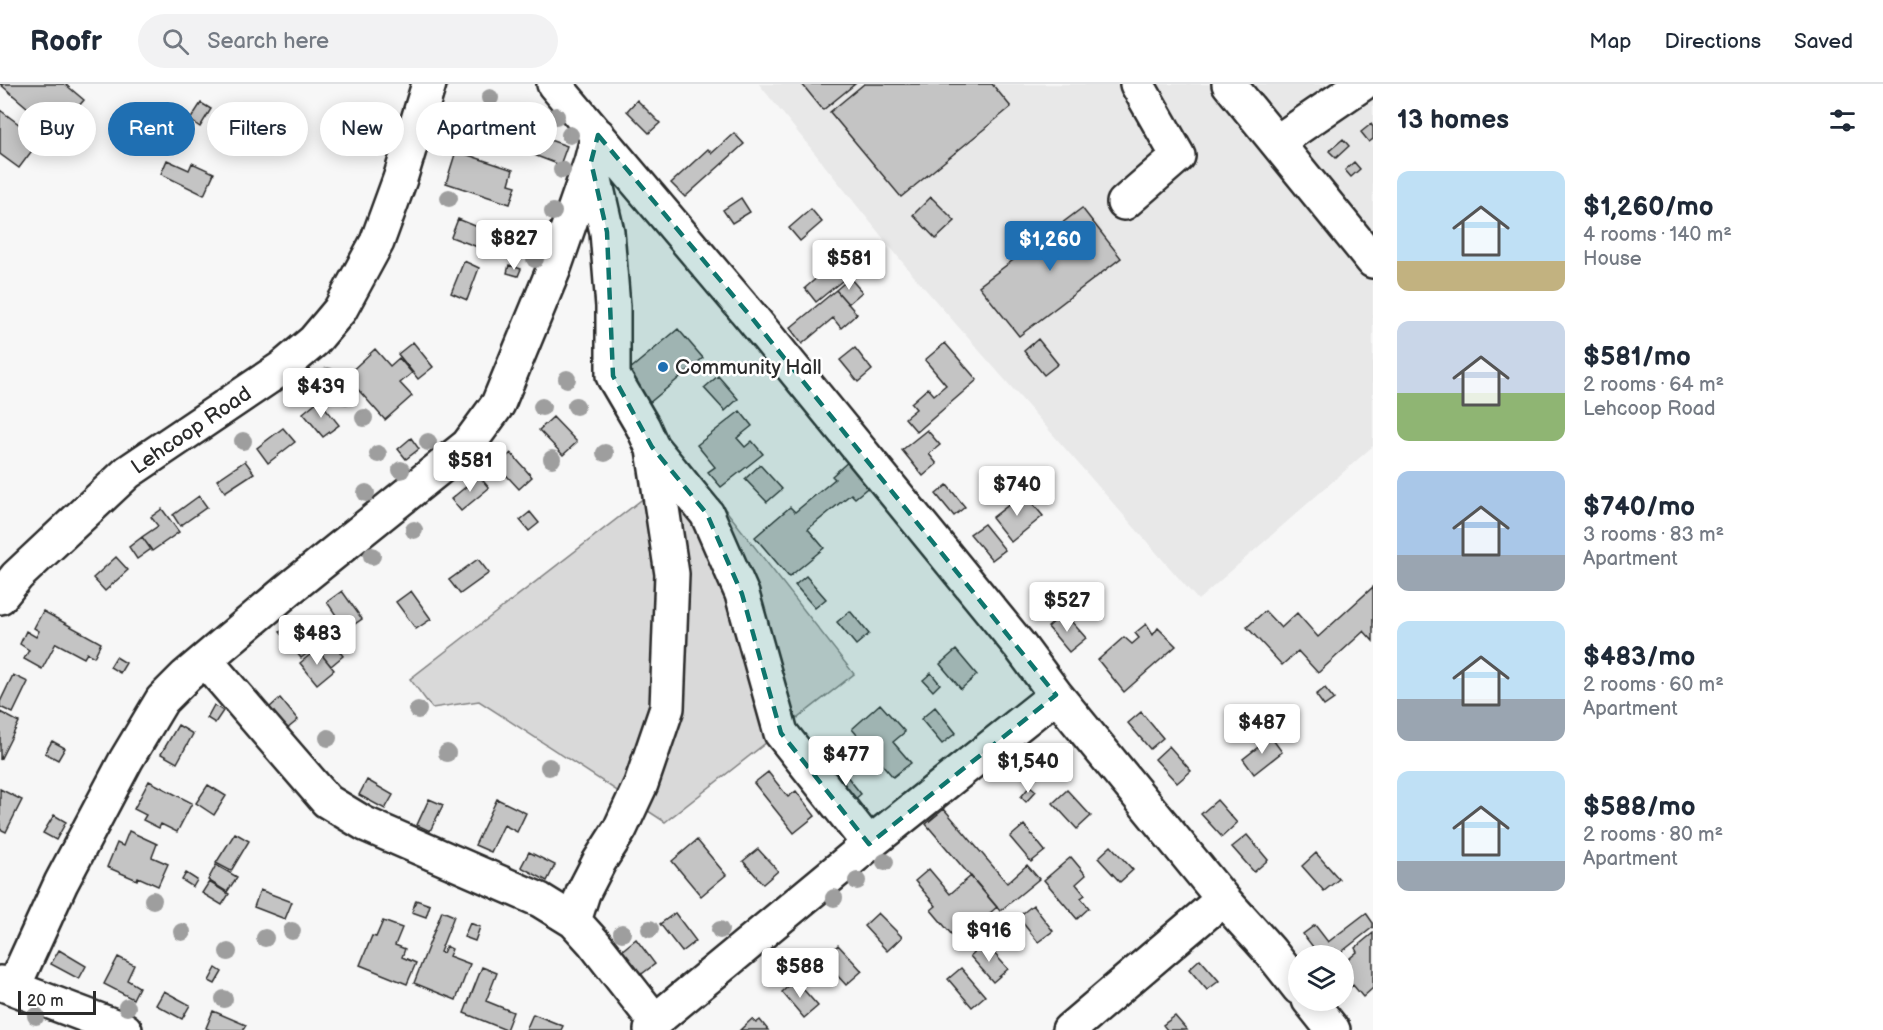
<!DOCTYPE html>
<html lang="en">
<head>
<meta charset="utf-8">
<style>
  :root { --surface:#fff; --page:#f2f2f3; --text:#1f2937; --muted:#747a83; --line:#e0e1e3; --accent:#1f6fb2 }
  body { margin:0; font-family:"Balsamiq Sans",sans-serif; background:var(--page); color:var(--text); height:100vh; display:flex; flex-direction:column; font-size:22px; white-space:nowrap }
  * { box-sizing:border-box; margin:0 }
  p { font-size:20px; color:var(--muted) }
  .icon { flex:none; width:33px; height:33px; fill:none; stroke:currentColor; stroke-width:2; stroke-linecap:round; stroke-linejoin:round }
  .map { position:relative; flex:1; overflow:hidden }
  .details { display:flex; flex-direction:column; background:var(--surface); width:510px }
  .details>* { flex:none }
  .hud { position:absolute; left:18px; top:18px; width:570px; height:54px; display:flex; gap:12px }
  .buttons { position:absolute; left:1288px; top:861px; display:grid; gap:12px }
  .buttons a { display:grid; place-items:center; width:66px; height:66px; border-radius:50%; background:var(--surface); box-shadow:0 3px 15px #0003; font-size:30px }
  .scale { position:absolute; left:18px; bottom:15px; width:78px; box-sizing:border-box; padding-left:6px; border:3px solid #2b2b2b; border-top:0; font-size:16px; line-height:21px; white-space:nowrap; color:#2b2b2b; -webkit-text-stroke:4px #fff; paint-order:stroke }
  .price { position:absolute; translate:-50% -51px; padding:0 14px; border-radius:6px; background:#fff; color:#222; font-size:20px; line-height:39px; filter:drop-shadow(0 2px 3px #0008) }
  .price::after { content:''; position:absolute; left:50%; top:36px; width:18px; height:14px; margin-left:-9px; background:inherit; clip-path:polygon(0 0,100% 0,50% 100%) }
  .price.on { background:var(--accent); color:#fff }
  ul { padding:0; list-style:none }
  li { display:flex; align-items:center; gap:18px; height:150px; padding:0 24px }
  li span { display:grid; place-items:center; flex:none; width:168px; height:120px; border-radius:12px; color:#555 }
  li>.icon { margin-inline-start:auto }
  span .icon { width:72px; height:72px; fill:#fffc; stroke-width:1 }
  li b { font-size:26px }
  h2 { display:flex; justify-content:space-between; align-items:center; height:72px; padding:0 24px; font-size:26px }
  .chip { padding:0 21px; border-radius:27px; background:var(--surface); box-shadow:0 3px 15px #0003; font-size:21px; line-height:54px }
  .chip.on { background:var(--accent); color:#fff }
  header { display:flex; align-items:center; gap:36px; box-sizing:border-box; height:84px; padding:0 30px; background:var(--surface); border-bottom:2px solid var(--line) }
  header strong { font-size:28px }
  nav { display:flex; gap:33px; margin-inline-start:auto; font-size:21px }
  .search { width:420px; height:54px; background:var(--page); display:flex; align-items:center; gap:15px; box-sizing:border-box; padding:0 21px; border-radius:33px; color:var(--muted); font-size:22px }
  main { display:flex; flex:1; min-height:0 }
  .map>svg:first-child { display:block }
</style>
</head>
<body>
<header>
<strong>Roofr</strong>
<div class="search"><svg class="icon" aria-label="search" viewBox="0 0 24 24"><circle cx="10" cy="10" r="6"/><path d="M15 15l6 6"/></svg>Search here</div>
<nav><a>Map</a><a>Directions</a><a>Saved</a></nav>
</header>
<main>
<div class="map">
<svg width="1373" height="946" viewBox="0 0 1373 946">
  <rect width="100%" height="100%" fill="#f7f7f7"/>
  <filter id="ink" filterUnits="userSpaceOnUse"><feTurbulence type="fractalNoise" baseFrequency=".0167" numOctaves="2"/><feDisplacementMap in="SourceGraphic" scale="12" xChannelSelector="R" yChannelSelector="G"/><feConvolveMatrix kernelMatrix="1 2 1 2 8 2 1 2 1" color-interpolation-filters="sRGB"/></filter>
  <g filter="url(#ink)">
    <path fill="#e8e8e8" d="M 759,0 L 1373,0 L 1373,362 L 1198,516 L 912,190 Z"/>
    <path fill="#d9d9d9" stroke="#828282" stroke-width="1.5" d="M 689,379 L 854,590 L 665,738 L 479,617 L 432,624 L 410,595 Z"/>
    <path fill="#c4c4c4" stroke="#2b2b2b" stroke-width="1.5" d="M 0,0 L 65,0 L 84,16 L 56,48 Z
      M 802,0 L 855,0 L 823,26 Z
      M 864,0 L 992,0 L 1011,23 L 901,113 L 830,28 Z
      M 637,16 L 660,39 L 649,49 L 627,27 Z
      M 201,19 L 211,25 L 200,43 L 190,36 Z
      M 0,26 L 40,56 L 19,84 L 0,70 Z
      M 171,30 L 191,41 L 179,61 L 159,49 Z
      M 1371,40 L 1373,43 L 1373,55 L 1369,58 L 1361,48 Z
      M 527,48 L 567,62 L 560,81 L 521,66 Z
      M 734,49 L 744,60 L 685,113 L 671,99 L 708,65 L 712,69 Z
      M 1343,55 L 1349,62 L 1336,74 L 1329,67 Z
      M 456,67 L 513,86 L 509,100 L 516,102 L 510,120 L 446,99 Z
      M 167,76 L 189,86 L 192,79 L 214,89 L 204,111 L 161,90 Z
      M 1354,78 L 1360,85 L 1351,93 L 1345,86 Z
      M 931,113 L 955,137 L 936,155 L 913,131 Z
      M 741,114 L 750,128 L 732,139 L 723,126 Z
      M 1082,124 L 1121,174 L 1019,252 L 979,202 Z
      M 811,125 L 822,138 L 800,157 L 789,144 Z
      M 458,135 L 490,148 L 483,165 L 451,153 Z
      M 841,173 L 853,188 L 816,218 L 805,204 Z
      M 464,177 L 479,184 L 467,216 L 451,209 Z
      M 509,181 L 521,185 L 518,192 L 507,189 Z
      M 850,194 L 862,208 L 848,220 L 836,206 Z
      M 836,206 L 857,230 L 841,244 L 833,234 L 802,260 L 790,244 Z
      M 678,245 L 703,274 L 648,320 L 623,291 Z
      M 1038,255 L 1058,280 L 1044,291 L 1024,267 Z
      M 413,258 L 433,283 L 418,295 L 398,270 Z
      M 945,259 L 977,296 L 917,348 L 905,334 L 916,325 L 911,319 L 928,304 L 934,311 L 946,301 L 925,276 Z
      M 855,264 L 872,286 L 858,298 L 840,276 Z
      M 375,265 L 390,282 L 399,274 L 412,289 L 400,299 L 412,312 L 385,336 L 346,292 Z
      M 718,292 L 738,315 L 725,327 L 704,304 Z
      M 319,316 L 339,341 L 323,353 L 303,329 Z
      M 740,327 L 752,342 L 737,354 L 745,363 L 752,357 L 763,370 L 721,403 L 708,388 L 715,383 L 697,361 Z
      M 553,333 L 577,358 L 563,371 L 539,346 Z
      M 283,344 L 295,358 L 268,379 L 257,364 Z
      M 927,346 L 940,361 L 929,370 L 937,380 L 923,392 L 902,366 Z
      M 411,354 L 419,365 L 406,375 L 398,365 Z
      M 511,369 L 532,393 L 519,405 L 497,381 Z
      M 850,376 L 871,401 L 855,414 L 851,410 L 808,445 L 824,464 L 789,493 L 755,453 L 790,423 L 795,428 L 835,395 L 832,392 Z
      M 245,377 L 254,389 L 225,408 L 217,396 Z
      M 760,381 L 782,405 L 767,418 L 745,395 Z
      M 479,392 L 489,404 L 461,427 L 451,415 Z
      M 947,401 L 965,423 L 954,432 L 936,410 Z
      M 1024,409 L 1043,432 L 1011,458 L 992,434 Z
      M 199,412 L 207,423 L 180,442 L 173,431 Z
      M 162,425 L 179,448 L 152,467 L 142,453 L 158,442 L 151,433 Z
      M 530,428 L 539,439 L 529,447 L 520,436 Z
      M 984,440 L 1005,466 L 992,476 L 970,450 Z
      M 142,453 L 151,465 L 137,475 L 129,463 Z
      M 116,473 L 128,486 L 105,507 L 93,494 Z
      M 478,475 L 489,489 L 460,510 L 449,496 Z
      M 806,492 L 826,515 L 815,524 L 795,501 Z
      M 1373,503 L 1373,557 L 1364,547 L 1318,589 L 1298,567 L 1282,581 L 1247,543 L 1265,527 L 1281,544 L 1297,529 L 1318,553 Z
      M 342,507 L 362,535 L 346,546 L 327,518 Z
      M 411,507 L 431,535 L 416,545 L 396,518 Z
      M 43,527 L 101,559 L 94,573 L 87,569 L 84,574 L 56,559 L 42,585 L 24,575 L 29,566 L 20,560 L 26,547 L 36,553 L 39,547 L 34,544 Z
      M 850,527 L 869,550 L 856,561 L 837,538 Z
      M 1064,529 L 1086,554 L 1069,568 L 1048,543 Z
      M 295,537 L 316,563 L 301,574 L 280,548 Z
      M 1146,540 L 1153,551 L 1158,544 L 1176,562 L 1124,608 L 1098,576 L 1124,553 L 1132,560 L 1139,554 L 1135,549 Z
      M 330,555 L 343,572 L 331,582 L 317,565 Z
      M 317,565 L 334,586 L 317,600 L 300,579 Z
      M 956,566 L 977,591 L 961,605 L 940,580 Z
      M 116,573 L 126,579 L 120,589 L 110,583 Z
      M 931,589 L 940,600 L 933,607 L 923,596 Z
      M 13,591 L 28,598 L 13,629 L 0,623 L 0,618 Z
      M 1325,604 L 1334,615 L 1324,622 L 1316,611 Z
      M 280,614 L 298,636 L 287,645 L 269,624 Z
      M 880,620 L 905,648 L 893,658 L 911,679 L 893,693 L 852,645 Z
      M 214,621 L 223,627 L 215,639 L 207,634 Z
      M 935,623 L 956,649 L 942,660 L 921,635 Z
      M 0,628 L 19,638 L 0,676 Z
      M 1141,628 L 1163,654 L 1150,665 L 1128,639 Z
      M 178,641 L 193,650 L 177,679 L 161,670 Z
      M 1271,653 L 1282,668 L 1254,690 L 1243,675 Z
      M 52,657 L 65,664 L 58,676 L 45,669 Z
      M 1169,662 L 1191,687 L 1177,699 L 1155,675 Z
      M 842,686 L 861,710 L 849,720 L 830,696 Z
      M 768,688 L 788,713 L 796,707 L 815,732 L 794,749 L 754,699 Z
      M 367,696 L 393,711 L 385,725 L 359,711 Z
      M 149,697 L 192,719 L 177,748 L 161,740 L 159,744 L 143,736 L 146,731 L 134,725 Z
      M 208,701 L 226,712 L 214,731 L 196,719 Z
      M 1030,702 L 1036,707 L 1026,718 L 1021,713 Z
      M 0,705 L 22,716 L 6,748 L 0,745 Z
      M 1067,706 L 1091,732 L 1077,745 L 1053,719 Z
      M 429,715 L 443,721 L 430,747 L 417,741 Z
      M 497,715 L 526,729 L 517,748 L 504,741 L 491,768 L 475,761 Z
      M 1217,716 L 1237,739 L 1222,753 L 1201,730 Z
      M 944,725 L 1007,799 L 1027,781 L 1039,795 L 1000,827 L 926,740 Z
      M 54,731 L 66,738 L 56,756 L 43,749 Z
      M 1024,741 L 1045,767 L 1031,778 L 1010,753 Z
      M 129,747 L 157,760 L 152,773 L 168,780 L 158,802 L 138,793 L 137,796 L 107,783 L 117,759 L 123,762 Z
      M 235,749 L 249,757 L 231,787 L 216,779 Z
      M 1247,751 L 1268,776 L 1254,788 L 1232,763 Z
      M 697,756 L 726,791 L 701,812 L 672,777 Z
      M 1111,762 L 1133,786 L 1120,798 L 1098,774 Z
      M 758,765 L 778,787 L 763,800 L 743,777 Z
      M 529,768 L 555,781 L 547,797 L 521,783 Z
      M 1316,769 L 1339,795 L 1324,807 L 1302,782 Z
      M 1071,773 L 1086,791 L 1076,800 L 1085,811 L 1081,814 L 1089,824 L 1077,835 L 1044,796 Z
      M 216,781 L 237,793 L 227,808 L 208,796 Z
      M 929,785 L 950,810 L 971,792 L 997,823 L 957,857 L 931,826 L 936,822 L 915,797 Z
      M 186,789 L 197,796 L 193,803 L 182,796 Z
      M 209,798 L 229,810 L 222,821 L 202,809 Z
      M 260,806 L 292,818 L 285,835 L 254,823 Z
      M 416,816 L 430,821 L 426,833 L 412,828 Z
      M 1033,821 L 1053,847 L 1038,858 L 1018,833 Z
      M 442,827 L 454,832 L 440,868 L 443,869 L 446,862 L 452,865 L 449,872 L 470,880 L 456,916 L 414,899 Z
      M 675,829 L 696,857 L 682,868 L 660,840 Z
      M 878,829 L 902,853 L 887,867 L 864,842 Z
      M 1366,829 L 1373,839 L 1373,843 L 1339,870 L 1335,865 L 1327,872 L 1320,872 L 1303,850 L 1315,841 L 1328,858 Z
      M 383,837 L 402,844 L 395,861 L 405,865 L 402,873 L 416,879 L 407,900 L 360,881 L 372,852 L 376,853 Z
      M 470,839 L 480,843 L 475,857 L 464,853 Z
      M 1373,849 L 1373,904 L 1363,913 L 1353,901 L 1344,909 L 1344,879 L 1357,868 L 1355,864 Z
      M 636,855 L 655,880 L 639,892 L 620,868 Z
      M 985,859 L 1008,885 L 993,898 L 970,872 Z
      M 838,861 L 862,887 L 846,901 L 823,876 Z
      M 59,866 L 86,882 L 79,895 L 51,880 Z
      M 118,873 L 134,881 L 127,896 L 139,903 L 133,915 L 104,900 Z
      M 1200,875 L 1219,897 L 1207,906 L 1189,885 Z
      M 482,883 L 497,889 L 486,917 L 513,928 L 506,946 L 464,929 Z
      M 216,884 L 222,888 L 215,900 L 209,897 Z
      M 961,884 L 985,912 L 972,923 L 948,895 Z
      M 795,896 L 818,922 L 804,934 L 782,908 Z
      M 164,907 L 190,921 L 182,935 L 156,921 Z
      M 213,927 L 246,941 L 243,946 L 210,946 L 206,944 Z
      M 533,930 L 563,942 L 561,946 L 526,946 Z
      M 1175,932 L 1187,946 L 1167,946 L 1163,941 Z
      M 752,935 L 756,939 L 760,936 L 768,946 L 740,946 Z"/>
    <g fill="none" stroke-linecap="round" stroke-linejoin="round">
      <g stroke="#2b2b2b" stroke-width="38">
        <path id="minor" d="M 554,0 L 752,234 L 1019,561 L 1056,611 L 1223,815 L 1269,866 L 1299,904
          M 1277,58 L 1362,0
          M 591,78 L 607,148 L 613,223 L 613,292 L 643,343 L 652,363 L 707,430 L 742,510 L 781,649 L 869,760
          M 1124,119 L 1178,72 L 1137,0
          M 0,513 L 17,492 L 128,388 L 282,284 L 314,257 L 340,226 L 377,158 L 400,95 L 429,0
          M 206,577 L 327,717 L 365,740 L 540,816 L 574,837 L 594,859 L 655,937
          M 574,837 L 583,809 L 599,778 L 620,745 L 641,700 L 667,624 L 672,490 L 653,365
          M 0,899 L 125,946
          M 13,904 L 61,799 L 126,676 L 162,616 L 186,592 L 289,505 L 468,361 L 498,320 L 553,187 L 591,78 L 598,51
          M 1309,916 L 1333,946
          M 651,946 L 655,937 L 869,760 L 1056,611
          M 1069,946 L 1223,815"/>
      </g>
      <g stroke="#2b2b2b" stroke-width="38">
        <path id="major" d="M 1229,0 L 1373,177"/>
      </g>
      <use href="#minor" stroke="#fff" stroke-width="33"/>
      <use href="#major" stroke="#fff" stroke-width="33"/>
    </g>
    <g fill="#9e9e9e">
      <circle cx="490" cy="14" r="9"/>
      <circle cx="556" cy="32" r="9"/>
      <circle cx="463" cy="45" r="9"/>
      <circle cx="570" cy="51" r="9"/>
      <circle cx="562" cy="86" r="9"/>
      <circle cx="449" cy="114" r="9"/>
      <circle cx="553" cy="128" r="9"/>
      <circle cx="535" cy="175" r="9"/>
      <circle cx="328" cy="292" r="9"/>
      <circle cx="567" cy="295" r="9"/>
      <circle cx="346" cy="312" r="9"/>
      <circle cx="576" cy="322" r="9"/>
      <circle cx="542" cy="323" r="9"/>
      <circle cx="364" cy="334" r="9"/>
      <circle cx="243" cy="357" r="9"/>
      <circle cx="428" cy="358" r="9"/>
      <circle cx="605" cy="369" r="9"/>
      <circle cx="378" cy="370" r="9"/>
      <circle cx="552" cy="375" r="9"/>
      <circle cx="401" cy="386" r="9"/>
      <circle cx="366" cy="409" r="9"/>
      <circle cx="414" cy="446" r="9"/>
      <circle cx="372" cy="472" r="9"/>
      <circle cx="418" cy="626" r="9"/>
      <circle cx="328" cy="654" r="9"/>
      <circle cx="447" cy="669" r="9"/>
      <circle cx="549" cy="683" r="9"/>
      <circle cx="885" cy="778" r="9"/>
      <circle cx="857" cy="797" r="9"/>
      <circle cx="834" cy="814" r="9"/>
      <circle cx="153" cy="816" r="9"/>
      <circle cx="650" cy="845" r="9"/>
      <circle cx="720" cy="846" r="9"/>
      <circle cx="292" cy="847" r="9"/>
      <circle cx="182" cy="848" r="9"/>
      <circle cx="622" cy="849" r="9"/>
      <circle cx="265" cy="854" r="9"/>
      <circle cx="228" cy="868" r="9"/>
      <circle cx="224" cy="915" r="9"/>
      <circle cx="127" cy="923" r="9"/>
      <circle cx="36" cy="932" r="9"/>
    </g>
  </g>
  <path fill="#0f766e" fill-opacity="0.2" stroke="#0f766e" stroke-width="4.5" stroke-dasharray="12 8" stroke-linejoin="round" d="M 598,51 L 752,234 L 1056,611 L 869,760 L 781,649 L 742,510 L 707,430 L 652,363 L 613,292 L 607,148 L 591,78 Z"/>
  <circle fill="#1f6fb2" stroke="#fff" stroke-width="2" cx="663" cy="283" r="6"/>
  <g text-anchor="middle" stroke-width="5" stroke-linejoin="round" paint-order="stroke">
    <g font-size="21" fill="#2b2b2b" stroke="#fff" text-anchor="start">
      <text x="675" y="290">Community Hall</text>
    </g>
    <g font-size="21" fill="#2b2b2b" stroke="#fff">
      <text transform="translate(191 346) rotate(-34)" y="7">Lehcoop Road</text>
    </g>
  </g>
</svg>
<div class="buttons">
<a><svg class="icon" aria-label="layers" viewBox="0 0 24 24"><path d="M12 4l9 5-9 5-9-5zM3 14l9 5 9-5"/></svg></a>
</div>
<div class="scale">20 m</div>
<b class="price" style="left:514px;top:187px">$827</b>
<b class="price on" style="left:1050px;top:188px">$1,260</b>
<b class="price" style="left:849px;top:207px">$581</b>
<b class="price" style="left:321px;top:335px">$439</b>
<b class="price" style="left:470px;top:409px">$581</b>
<b class="price" style="left:1017px;top:433px">$740</b>
<b class="price" style="left:1067px;top:549px">$527</b>
<b class="price" style="left:317px;top:582px">$483</b>
<b class="price" style="left:1262px;top:671px">$487</b>
<b class="price" style="left:846px;top:703px">$477</b>
<b class="price" style="left:1028px;top:710px">$1,540</b>
<b class="price" style="left:989px;top:879px">$916</b>
<b class="price" style="left:800px;top:915px">$588</b>
<div class="hud">
<a class="chip">Buy</a>
<a class="chip on">Rent</a>
<a class="chip">Filters</a>
<a class="chip">New</a>
<a class="chip">Apartment</a>
</div>
</div>
<section class="details">
<h2>13 homes<svg class="icon" aria-label="filters" viewBox="0 0 24 24"><path d="M4 7h16M4 17h16"/><circle cx="9" cy="7" r="2"/><circle cx="15" cy="17" r="2"/></svg></h2>
<ul>
<li><span style="background:linear-gradient(#bfe0f5 75%,#c2b280 0)"><svg class="icon" aria-label="home" viewBox="0 0 24 24"><path d="M3 11l9-7 9 7M6 9v11h12V9"/></svg></span><div><b>$1,260/mo</b><p>4 rooms · 140 m²</p><p>House</p></div></li>
<li><span style="background:linear-gradient(#c9d6e8 60%,#8fb573 0)"><svg class="icon" aria-label="home" viewBox="0 0 24 24"><path d="M3 11l9-7 9 7M6 9v11h12V9"/></svg></span><div><b>$581/mo</b><p>2 rooms · 64 m²</p><p>Lehcoop Road</p></div></li>
<li><span style="background:linear-gradient(#a9c7e8 70%,#9aa5b1 0)"><svg class="icon" aria-label="home" viewBox="0 0 24 24"><path d="M3 11l9-7 9 7M6 9v11h12V9"/></svg></span><div><b>$740/mo</b><p>3 rooms · 83 m²</p><p>Apartment</p></div></li>
<li><span style="background:linear-gradient(#bfe0f5 65%,#9aa5b1 0)"><svg class="icon" aria-label="home" viewBox="0 0 24 24"><path d="M3 11l9-7 9 7M6 9v11h12V9"/></svg></span><div><b>$483/mo</b><p>2 rooms · 60 m²</p><p>Apartment</p></div></li>
<li><span style="background:linear-gradient(#bfe0f5 75%,#9aa5b1 0)"><svg class="icon" aria-label="home" viewBox="0 0 24 24"><path d="M3 11l9-7 9 7M6 9v11h12V9"/></svg></span><div><b>$588/mo</b><p>2 rooms · 80 m²</p><p>Apartment</p></div></li>
</ul>
</section>
</main>
</body>
</html>
